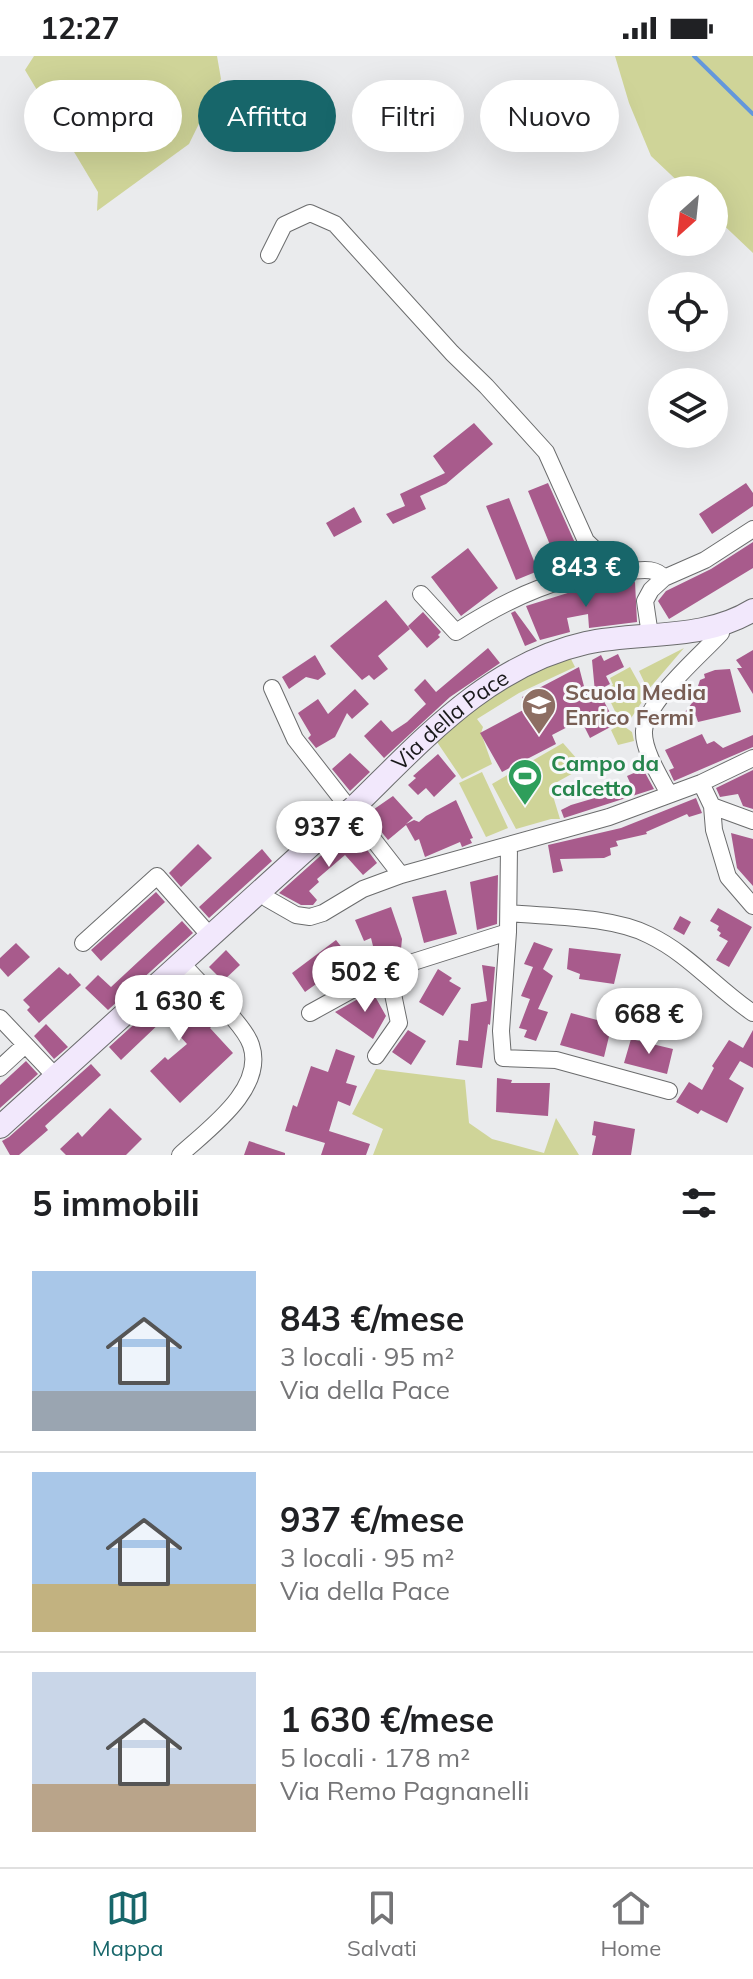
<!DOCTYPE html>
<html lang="it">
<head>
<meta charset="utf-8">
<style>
  :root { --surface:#fff; --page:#f6f6f6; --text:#202124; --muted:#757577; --line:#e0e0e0; --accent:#17666a }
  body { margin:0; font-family:Mulish,sans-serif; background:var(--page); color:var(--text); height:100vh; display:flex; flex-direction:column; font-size:30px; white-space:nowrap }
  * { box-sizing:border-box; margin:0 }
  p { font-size:26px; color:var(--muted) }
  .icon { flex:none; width:44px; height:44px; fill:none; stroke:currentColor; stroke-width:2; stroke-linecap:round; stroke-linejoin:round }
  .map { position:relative; height:1099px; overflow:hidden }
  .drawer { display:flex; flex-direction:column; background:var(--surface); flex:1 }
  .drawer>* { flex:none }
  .hud { position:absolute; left:24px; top:24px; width:706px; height:72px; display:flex; gap:16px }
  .needle { width:52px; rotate:207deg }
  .tools { position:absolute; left:648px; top:120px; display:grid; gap:16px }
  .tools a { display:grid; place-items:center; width:80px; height:80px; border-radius:50%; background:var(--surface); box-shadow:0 8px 32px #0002; font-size:40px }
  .price { position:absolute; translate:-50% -68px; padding:0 18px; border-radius:28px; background:#fff; color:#222; font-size:26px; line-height:52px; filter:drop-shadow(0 2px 4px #0008) }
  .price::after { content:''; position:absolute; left:50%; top:48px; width:24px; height:18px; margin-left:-12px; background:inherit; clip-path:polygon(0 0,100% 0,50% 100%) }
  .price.on { background:var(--accent); color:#fff }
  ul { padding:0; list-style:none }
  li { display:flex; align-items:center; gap:24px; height:200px; padding:0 32px }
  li+li { border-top:2px solid var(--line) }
  li span { display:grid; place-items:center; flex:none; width:224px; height:160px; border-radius:0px; color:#555 }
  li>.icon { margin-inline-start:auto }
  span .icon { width:96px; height:96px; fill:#fffc; stroke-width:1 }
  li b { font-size:34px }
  h2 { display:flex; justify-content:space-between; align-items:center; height:96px; padding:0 32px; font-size:34px }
  .pill { padding:0 28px; border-radius:36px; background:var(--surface); box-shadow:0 8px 32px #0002; font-size:28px; line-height:72px }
  .pill.on { background:var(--accent); color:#fff }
  .status { display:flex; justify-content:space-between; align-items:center; height:56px; padding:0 40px; background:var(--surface); direction:ltr }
  .status svg { height:22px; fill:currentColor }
  .menu { display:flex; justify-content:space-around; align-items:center; height:112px; border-top:2px solid var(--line); background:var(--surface); font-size:22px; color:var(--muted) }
  .menu a { display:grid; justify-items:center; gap:4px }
  .menu .on { color:var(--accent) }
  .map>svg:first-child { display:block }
</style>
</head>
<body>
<div class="status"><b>12:27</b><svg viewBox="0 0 49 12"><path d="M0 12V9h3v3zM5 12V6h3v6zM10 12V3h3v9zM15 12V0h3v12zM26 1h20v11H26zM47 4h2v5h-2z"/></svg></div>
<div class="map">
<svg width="753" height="1099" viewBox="0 0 753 1099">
  <rect width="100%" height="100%" fill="#eaebed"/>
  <path fill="#cfd498" d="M 34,0 L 217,0 L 221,23 L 189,88 L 97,155 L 98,136 L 25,14 Z
    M 615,0 L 753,0 L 753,197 L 714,160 L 714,134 L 687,134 L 651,100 L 629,47 Z
    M 684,592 L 648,634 L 639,615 Z
    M 567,595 L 575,611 L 519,637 L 477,663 L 483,671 L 481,677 L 492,708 L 462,723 L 435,683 L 469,652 Z
    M 630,611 L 646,640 L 625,671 L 632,676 L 634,685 L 618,689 L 611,674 L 621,668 L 605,634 L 613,629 L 610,622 Z
    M 563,687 L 584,711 L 550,730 L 560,763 L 551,763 L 516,773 L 492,728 Z
    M 482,716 L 508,772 L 486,781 L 459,727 Z
    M 376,1013 L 465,1024 L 469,1067 L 492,1083 L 544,1097 L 556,1062 L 579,1099 L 373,1099 L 383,1073 L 352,1058 Z"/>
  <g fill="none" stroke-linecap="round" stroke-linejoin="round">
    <path stroke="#6397dc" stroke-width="4" d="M 694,0 L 753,58"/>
  </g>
  <path fill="#a85b8c" d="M 474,367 L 493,388 L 446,428 L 420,440 L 426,453 L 393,468 L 386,458 L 405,450 L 400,438 L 445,417 L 433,400 Z
    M 548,427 L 580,498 L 557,506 L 528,435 Z
    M 746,427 L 753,437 L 753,450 L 712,478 L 699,458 Z
    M 509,442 L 538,515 L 516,524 L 486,450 Z
    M 354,451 L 362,466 L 334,481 L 326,467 Z
    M 753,486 L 753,512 L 669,563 L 658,545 L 666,535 L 711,513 Z
    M 468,492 L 498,532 L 461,560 L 431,521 Z
    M 635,526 L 637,566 L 589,572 L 588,558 L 567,562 L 570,576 L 540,584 L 526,550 L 590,530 Z
    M 386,544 L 410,573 L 378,600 L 388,613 L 374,624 L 369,619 L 362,624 L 330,590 Z
    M 515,555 L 537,585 L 525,590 L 511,557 Z
    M 423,556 L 441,576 L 438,579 L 440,581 L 427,592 L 408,570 Z
    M 488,592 L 500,607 L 450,641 L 384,702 L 364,680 L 381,664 L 392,676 L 407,666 L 426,648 L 414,634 L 425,623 L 436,636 Z
    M 753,594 L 753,638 L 737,612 L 742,612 L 736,604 Z
    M 618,598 L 624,611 L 606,620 L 610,628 L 595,636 L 592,604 L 601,599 L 604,605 Z
    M 315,599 L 326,618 L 318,624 L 306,621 L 289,633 L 282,621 Z
    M 579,611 L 586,638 L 599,636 L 616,668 L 590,682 L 581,664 L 552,679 L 556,688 L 502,716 L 480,677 L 527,652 L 522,641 Z
    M 730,613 L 741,656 L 698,666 L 696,660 L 685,656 L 692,647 L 689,636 L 697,633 L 700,624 L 705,622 L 704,618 L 715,614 Z
    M 355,633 L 369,648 L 352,663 L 347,657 L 335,681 L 316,692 L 308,682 L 311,679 L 298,657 L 318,643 L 328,658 Z
    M 702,678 L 707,688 L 714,685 L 723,692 L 753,679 L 753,691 L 674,725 L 669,714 L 674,712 L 665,694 Z
    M 350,697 L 370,716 L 350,735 L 332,713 Z
    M 438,698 L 456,720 L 434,741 L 426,732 L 418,739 L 408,729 L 416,722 L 413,720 Z
    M 643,713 L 654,733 L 564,762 L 561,754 L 571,749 L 632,731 L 627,720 Z
    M 753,714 L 753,753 L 743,750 L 738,738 L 720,741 L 716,732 Z
    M 393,740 L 413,762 L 406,768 L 414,764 L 419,766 L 426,760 L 456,744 L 473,782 L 470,783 L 472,787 L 462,791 L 460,786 L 425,801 L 419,783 L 415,785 L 406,769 L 388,784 L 367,758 Z
    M 696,742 L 702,757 L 689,761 L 687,758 L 646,776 L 647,778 L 616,785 L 618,790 L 610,792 L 611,799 L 604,802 L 560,803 L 563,815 L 553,817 L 548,789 L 621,772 Z
    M 353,775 L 377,807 L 363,819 L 345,799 L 317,823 L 319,826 L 309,835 L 317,844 L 313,849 L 301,849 L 279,837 L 327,794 L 328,796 Z
    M 731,777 L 753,783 L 753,830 L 737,812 Z
    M 198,788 L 212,802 L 181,831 L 169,817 Z
    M 262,793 L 272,805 L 209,862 L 199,851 Z
    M 498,819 L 497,868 L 477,874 L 470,826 Z
    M 446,834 L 457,878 L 424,887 L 412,841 Z
    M 156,836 L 165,846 L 101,905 L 91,894 Z
    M 391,851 L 402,883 L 401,893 L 376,902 L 371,882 L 364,885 L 355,864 Z
    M 718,852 L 752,871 L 729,911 L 716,904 L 728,885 L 719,880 L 721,877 L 717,874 L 719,870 L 710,865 Z
    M 680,860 L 691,866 L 684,879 L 673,873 Z
    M 182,865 L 193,877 L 108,954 L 85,932 L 98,919 L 111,931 Z
    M 336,884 L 351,903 L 305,936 L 292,917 Z
    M 534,886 L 553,893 L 543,913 L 553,920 L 538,953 L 548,956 L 536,985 L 524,981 L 527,974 L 519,972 L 530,943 L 521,940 L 533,911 L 524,908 Z
    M 16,887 L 30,901 L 8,921 L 0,912 L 0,902 Z
    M 569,892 L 621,898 L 614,928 L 579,923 L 580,918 L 567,913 Z
    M 226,894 L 240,909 L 223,925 L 209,911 Z
    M 482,909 L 495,911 L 490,969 L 488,968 L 482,1012 L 456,1009 L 459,984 L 468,985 L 471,948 L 487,945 Z
    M 59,911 L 68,919 L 70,917 L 81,929 L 39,967 L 27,954 L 30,951 L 23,944 Z
    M 438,913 L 452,922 L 449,925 L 461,932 L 443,960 L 419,946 Z
    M 183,924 L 188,931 L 183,936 L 213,969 L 210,972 L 233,997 L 180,1047 L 150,1015 L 165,1001 L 168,1004 L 187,988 L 164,963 L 121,1004 L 109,991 Z
    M 372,935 L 386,960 L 373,983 L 335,956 Z
    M 571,957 L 612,968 L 604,1001 L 560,989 Z
    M 46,968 L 68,991 L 54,1003 L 34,980 Z
    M 408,974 L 426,985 L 411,1009 L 392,996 Z
    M 753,974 L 753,1012 L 740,1005 L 729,1023 L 744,1032 L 727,1067 L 701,1054 L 698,1058 L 676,1046 L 689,1026 L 702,1034 L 714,1012 L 712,1010 L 729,984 L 743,992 Z
    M 631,983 L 673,993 L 667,1018 L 624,1007 Z
    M 336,993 L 355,1000 L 346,1027 L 357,1030 L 350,1050 L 338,1045 L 329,1075 L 370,1088 L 366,1099 L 321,1099 L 325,1087 L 285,1075 L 293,1049 L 297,1051 L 311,1010 L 328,1016 Z
    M 26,1005 L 38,1018 L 0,1052 L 0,1029 Z
    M 91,1008 L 101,1019 L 45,1070 L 48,1074 L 19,1099 L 10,1099 L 2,1085 L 9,1081 Z
    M 497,1022 L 512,1024 L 511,1027 L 550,1027 L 548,1060 L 496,1056 Z
    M 110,1052 L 142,1083 L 126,1099 L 66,1099 L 60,1093 L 78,1076 L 82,1081 Z
    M 594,1065 L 635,1073 L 631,1099 L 592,1099 L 596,1080 L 592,1079 Z
    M 249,1085 L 285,1097 L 285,1099 L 244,1099 Z"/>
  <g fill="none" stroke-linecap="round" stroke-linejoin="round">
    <g stroke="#6b6c6d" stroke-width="18">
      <path id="street" d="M 269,199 L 284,169 L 310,157 L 335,168 L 452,297 L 486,330 L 546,396 L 586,485 L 609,507 L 610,515
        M 421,538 L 456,576 C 509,542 565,515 629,515 C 642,514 655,511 664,522
        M 650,579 L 645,545 L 651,534 L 664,522 L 705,504 L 753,473
        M 272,632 L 295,683 L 401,819
        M 701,727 L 712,750 L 714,774 L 728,821 L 753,850
        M 669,738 C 660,721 643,694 644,675 C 646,645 701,599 721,577 L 719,571
        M 712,750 L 753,765
        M 509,790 L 508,876 L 501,975 L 503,1002 L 556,1004 L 669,1035
        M 260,835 L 268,843 L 296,859 L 310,861 L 323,857 L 363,833 L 401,819 L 609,761 L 701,727 L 753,702
        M 509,857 C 551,861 611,860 649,879 C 689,898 717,933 753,957
        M 83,887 L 157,820 L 211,881
        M 310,957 L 388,914 L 508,876
        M 0,962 L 56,1021
        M 376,1000 L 399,967 L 388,914
        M 0,1012 L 25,989
        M 180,1099 C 207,1074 266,1033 251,989 C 244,967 198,927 182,907"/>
    </g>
    <g stroke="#6b6c6d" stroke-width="24">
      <g id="secondary">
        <path id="s1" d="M 354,751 C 423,684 488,609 586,587 C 641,575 703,585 753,554"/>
        <path d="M 0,1071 L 342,761"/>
      </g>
    </g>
    <use href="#street" stroke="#fff" stroke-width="16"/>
    <use href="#secondary" stroke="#f2e8fc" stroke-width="22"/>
    <g stroke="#6b6c6d" stroke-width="24" stroke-linecap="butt">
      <path id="secondary-bridge" d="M 342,761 L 354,751"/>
    </g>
    <use href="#secondary-bridge" stroke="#f2e8fc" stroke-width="22"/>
  </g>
  <defs>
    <g id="school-pin" transform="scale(1.8)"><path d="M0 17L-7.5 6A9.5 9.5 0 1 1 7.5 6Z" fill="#8d6e63" stroke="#f7f8fa"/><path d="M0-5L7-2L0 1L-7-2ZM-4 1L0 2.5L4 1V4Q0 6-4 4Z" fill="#fff"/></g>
    <g id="stadium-pin" transform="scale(1.8)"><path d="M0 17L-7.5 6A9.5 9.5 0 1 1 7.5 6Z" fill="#2e9e5b" stroke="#f7f8fa"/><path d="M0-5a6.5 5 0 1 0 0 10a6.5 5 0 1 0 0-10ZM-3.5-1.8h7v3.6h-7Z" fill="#fff"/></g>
  </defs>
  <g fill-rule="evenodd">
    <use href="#school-pin" x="539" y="649"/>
    <use href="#stadium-pin" x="525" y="720"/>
  </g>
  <g text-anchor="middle" stroke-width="6" stroke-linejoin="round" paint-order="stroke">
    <g font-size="22" font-weight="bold" fill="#785e54" stroke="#f7f8fa" text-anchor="start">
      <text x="565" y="644">Scuola Media<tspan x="565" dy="25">Enrico Fermi</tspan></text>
    </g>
    <g font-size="22" fill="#19191a" stroke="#f7f8fa">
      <text dy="8" stroke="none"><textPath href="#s1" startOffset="130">Via della Pace</textPath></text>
    </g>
    <g font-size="22" font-weight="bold" fill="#27864d" stroke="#f7f8fa" text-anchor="start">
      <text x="551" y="715">Campo da<tspan x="551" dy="25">calcetto</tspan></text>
    </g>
  </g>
</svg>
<div class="tools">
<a><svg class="needle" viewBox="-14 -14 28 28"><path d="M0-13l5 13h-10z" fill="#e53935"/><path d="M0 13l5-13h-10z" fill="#757577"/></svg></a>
<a><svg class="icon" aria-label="locate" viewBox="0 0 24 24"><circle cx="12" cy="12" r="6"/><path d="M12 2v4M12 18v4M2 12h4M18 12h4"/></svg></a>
<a><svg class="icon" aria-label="layers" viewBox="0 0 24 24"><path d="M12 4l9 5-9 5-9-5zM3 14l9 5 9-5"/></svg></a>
</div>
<b class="price on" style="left:586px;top:553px">843 €</b>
<b class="price" style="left:329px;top:813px">937 €</b>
<b class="price" style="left:365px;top:958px">502 €</b>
<b class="price" style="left:179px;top:987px">1 630 €</b>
<b class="price" style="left:649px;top:1000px">668 €</b>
<div class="hud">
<a class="pill">Compra</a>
<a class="pill on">Affitta</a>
<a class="pill">Filtri</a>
<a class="pill">Nuovo</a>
</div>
</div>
<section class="drawer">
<h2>5 immobili<svg class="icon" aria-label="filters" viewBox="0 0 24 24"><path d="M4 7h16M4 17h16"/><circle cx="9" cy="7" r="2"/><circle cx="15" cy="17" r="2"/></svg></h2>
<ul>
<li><span style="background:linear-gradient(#a9c7e8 75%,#9aa5b1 0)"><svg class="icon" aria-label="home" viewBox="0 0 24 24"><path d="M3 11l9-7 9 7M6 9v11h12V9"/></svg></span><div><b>843 €/mese</b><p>3 locali · 95 m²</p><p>Via della Pace</p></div></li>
<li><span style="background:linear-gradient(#a9c7e8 70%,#c2b280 0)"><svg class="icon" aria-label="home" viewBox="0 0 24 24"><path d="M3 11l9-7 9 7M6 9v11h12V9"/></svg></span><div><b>937 €/mese</b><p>3 locali · 95 m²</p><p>Via della Pace</p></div></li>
<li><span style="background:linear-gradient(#c9d6e8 70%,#b9a48a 0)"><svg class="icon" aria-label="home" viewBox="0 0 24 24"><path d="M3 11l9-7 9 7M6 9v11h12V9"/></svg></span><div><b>1 630 €/mese</b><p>5 locali · 178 m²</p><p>Via Remo Pagnanelli</p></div></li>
</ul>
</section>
<nav class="menu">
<a class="on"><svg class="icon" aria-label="map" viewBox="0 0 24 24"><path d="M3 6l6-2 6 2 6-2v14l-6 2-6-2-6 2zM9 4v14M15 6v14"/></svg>Mappa</a>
<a><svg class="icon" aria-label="saved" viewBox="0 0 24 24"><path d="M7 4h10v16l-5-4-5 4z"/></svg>Salvati</a>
<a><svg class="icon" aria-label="home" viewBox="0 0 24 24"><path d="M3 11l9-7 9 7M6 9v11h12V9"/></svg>Home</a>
</nav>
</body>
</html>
